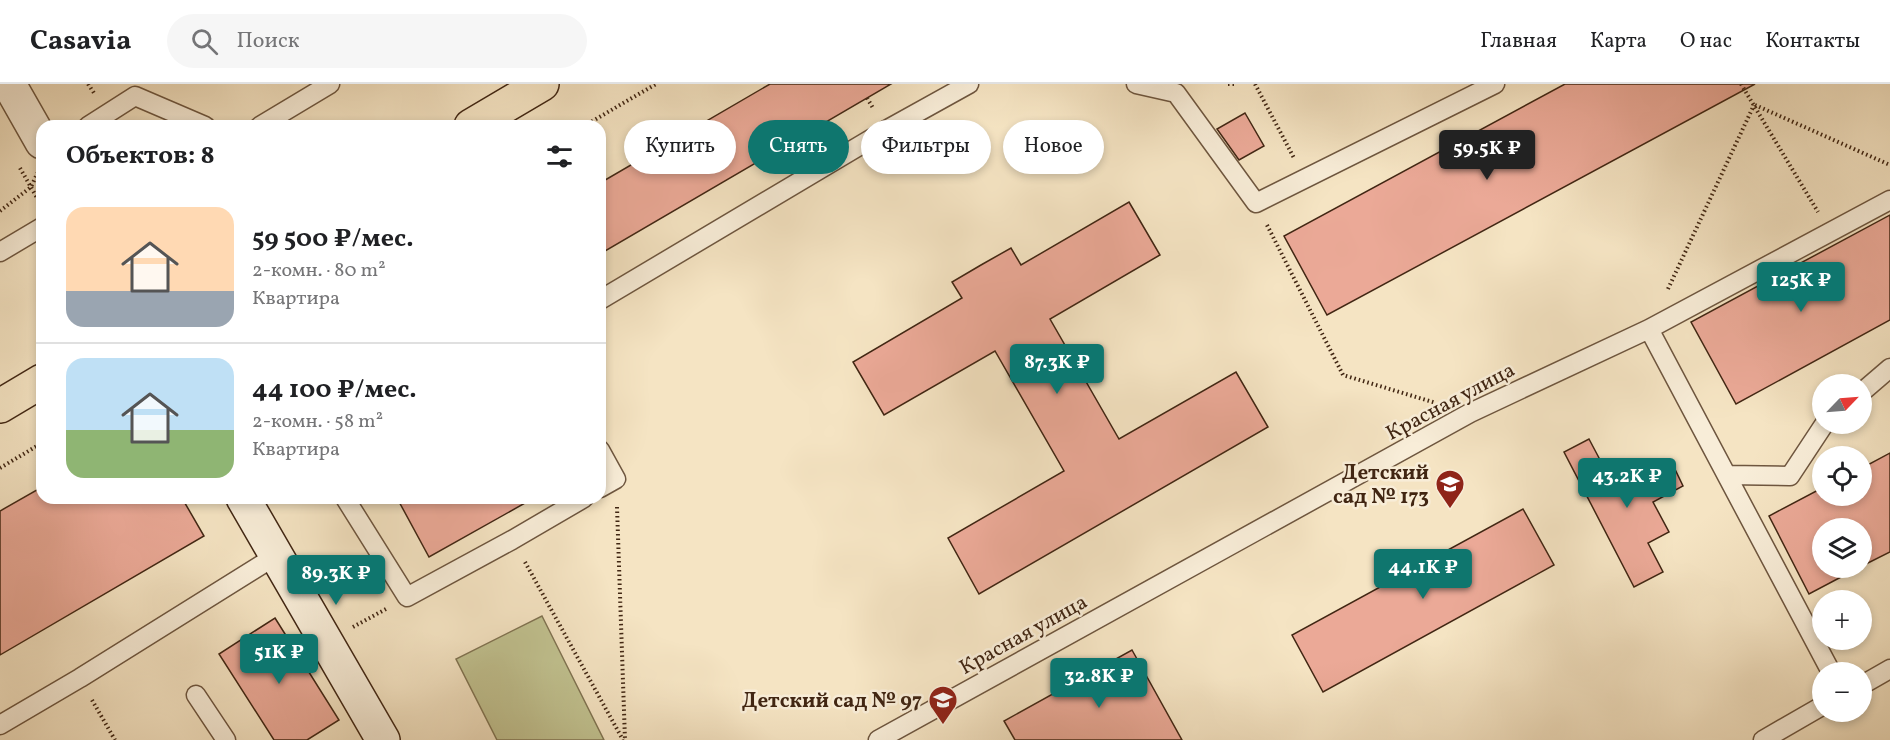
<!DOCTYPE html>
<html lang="ru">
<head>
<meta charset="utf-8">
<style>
  :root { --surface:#fff; --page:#f6f6f6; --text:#202124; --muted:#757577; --line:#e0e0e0; --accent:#0f766e }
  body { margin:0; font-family:Vollkorn,serif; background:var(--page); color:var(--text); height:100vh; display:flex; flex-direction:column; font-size:22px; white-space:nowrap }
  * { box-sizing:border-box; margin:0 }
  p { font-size:20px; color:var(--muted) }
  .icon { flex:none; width:33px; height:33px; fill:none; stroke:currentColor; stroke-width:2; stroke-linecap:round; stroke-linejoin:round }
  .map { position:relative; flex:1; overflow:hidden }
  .drawer { position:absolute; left:36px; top:36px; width:570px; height:384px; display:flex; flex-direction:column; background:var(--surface); border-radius:18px; box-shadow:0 3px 9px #0003 }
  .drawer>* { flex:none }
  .hud { position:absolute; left:624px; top:36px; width:570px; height:54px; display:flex; gap:12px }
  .needle { width:39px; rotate:65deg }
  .controls { position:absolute; left:1812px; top:290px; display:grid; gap:12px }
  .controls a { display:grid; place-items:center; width:60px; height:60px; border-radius:50%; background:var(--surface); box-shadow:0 3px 9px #0003; font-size:30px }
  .price { position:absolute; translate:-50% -51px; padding:0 14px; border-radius:6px; background:var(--accent); color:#fff; font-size:20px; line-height:39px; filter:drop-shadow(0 2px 3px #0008) }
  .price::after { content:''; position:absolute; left:50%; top:36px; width:18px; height:14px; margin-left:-9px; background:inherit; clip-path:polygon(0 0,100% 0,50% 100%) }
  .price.selected { background:#222; color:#fff }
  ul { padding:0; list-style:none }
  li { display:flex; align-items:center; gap:18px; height:150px; padding:0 30px }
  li+li { border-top:2px solid var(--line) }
  li span { display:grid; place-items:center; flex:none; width:168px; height:120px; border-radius:18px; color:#555 }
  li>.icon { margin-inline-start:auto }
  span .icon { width:72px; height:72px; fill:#fffc; stroke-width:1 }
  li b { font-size:26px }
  h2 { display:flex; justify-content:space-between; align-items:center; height:72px; padding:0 30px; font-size:26px }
  .pill { padding:0 21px; border-radius:27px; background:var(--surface); box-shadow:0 3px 9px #0003; font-size:21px; line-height:54px }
  .pill.selected { background:var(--accent); color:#fff }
  header { display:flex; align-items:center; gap:36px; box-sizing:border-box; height:84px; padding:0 30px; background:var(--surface); border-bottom:2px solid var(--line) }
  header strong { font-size:28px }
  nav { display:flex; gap:33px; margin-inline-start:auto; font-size:21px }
  .search { width:420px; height:54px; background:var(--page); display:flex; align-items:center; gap:15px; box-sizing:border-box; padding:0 21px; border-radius:33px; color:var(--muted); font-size:22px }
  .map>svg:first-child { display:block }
</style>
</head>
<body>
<header>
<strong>Casavia</strong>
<div class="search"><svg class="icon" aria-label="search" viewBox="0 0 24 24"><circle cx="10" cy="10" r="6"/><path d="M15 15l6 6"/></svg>Поиск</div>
<nav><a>Главная</a><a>Карта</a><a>О нас</a><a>Контакты</a></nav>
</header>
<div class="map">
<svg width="1890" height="656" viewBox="0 0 1890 656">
  <rect width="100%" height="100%" fill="#f5e4c3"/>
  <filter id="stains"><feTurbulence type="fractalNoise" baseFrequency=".00333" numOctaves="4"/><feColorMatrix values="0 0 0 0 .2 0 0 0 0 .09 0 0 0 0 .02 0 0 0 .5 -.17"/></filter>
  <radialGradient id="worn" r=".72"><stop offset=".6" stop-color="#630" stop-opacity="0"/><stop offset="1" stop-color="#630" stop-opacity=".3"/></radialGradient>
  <path fill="#c1c290" stroke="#817452" stroke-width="1.5" d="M 542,532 L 604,656 L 497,656 L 456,575 Z"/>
  <path fill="#eba997" stroke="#412613" stroke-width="1.5" d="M 770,0 L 891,0 L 600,170 L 600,99 Z
    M 1565,0 L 1755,0 L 1327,231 L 1284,152 Z
    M 1245,29 L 1264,62 L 1239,76 L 1217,45 Z
    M 1129,118 L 1160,171 L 1050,235 L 1119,355 L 1236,288 L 1268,343 L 979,510 L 948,454 L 1064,387 L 995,267 L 884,331 L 853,278 L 962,214 L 952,198 L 981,181 L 1011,164 L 1021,181 Z
    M 1890,131 L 1890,236 L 1736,320 L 1691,238 Z
    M 1589,355 L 1616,406 L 1671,377 L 1683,402 L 1653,418 L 1669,448 L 1648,459 L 1663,488 L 1634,503 L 1564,368 Z
    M 1890,369 L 1890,468 L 1862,482 L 1862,444 L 1822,444 L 1822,483 L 1860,483 L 1809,510 L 1769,432 L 1822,404 L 1822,411 L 1862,411 L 1862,384 Z
    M 42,403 L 42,414 L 182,414 L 204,452 L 0,571 L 0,427 Z
    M 397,414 L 534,414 L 429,473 Z
    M 1523,425 L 1554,481 L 1323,608 L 1292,551 Z
    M 275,534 L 339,636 L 307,656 L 274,656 L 219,570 Z
    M 1132,566 L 1182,656 L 1015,656 L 1004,637 Z"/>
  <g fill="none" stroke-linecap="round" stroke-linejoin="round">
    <g stroke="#6e563f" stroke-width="21">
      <path id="lane" d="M 1136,0 L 1176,9 L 1256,119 L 1495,0
        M 88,42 L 135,12 L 205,42
        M 260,42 L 330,0
        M 0,168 L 42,143
        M 600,216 L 886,46 L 969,0
        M 1649,245 L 1831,588
        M 1862,308 L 1890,284
        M 600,366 L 616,395 L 600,404
        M 1727,391 L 1790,392 L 1825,339
        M 345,414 L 407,513 L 512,456 L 584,414
        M 1862,601 L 1890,585
        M 196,611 L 226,656
        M 0,641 L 80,594 L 277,471
        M 878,656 L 1470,329 L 1649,245 L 1890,116
        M 1763,656 L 1822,622"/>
    </g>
    <g stroke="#6e563f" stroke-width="36">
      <path id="street" d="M 9,0 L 42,58"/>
    </g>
    <g stroke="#412613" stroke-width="36">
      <path id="secondary" d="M 243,414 L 383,656"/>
    </g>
    <g stroke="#412613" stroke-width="36">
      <path id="primary" d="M 471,42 L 542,0
        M 0,322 L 42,297"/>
    </g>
    <path stroke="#412613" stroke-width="4" stroke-dasharray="1.5 3" stroke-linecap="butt" d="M 88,0 L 94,9
      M 1228,0 L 1237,0
      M 1255,0 L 1294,74
      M 1741,0 L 1818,128
      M 867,14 L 873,24
      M 1755,21 L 1890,81
      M 584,42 L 656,0
      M 20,84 L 40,119
      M 0,127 L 31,103 L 38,88
      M 1267,141 L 1343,291 L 1436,319
      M 1668,205 L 1754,21
      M 0,384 L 42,359
      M 617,423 L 625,656
      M 525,478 L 623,656
      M 353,543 L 386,525
      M 92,616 L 115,656"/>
    <use href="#lane" stroke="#f8edd8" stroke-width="18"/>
    <use href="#street" stroke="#f8edd8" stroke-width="33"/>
    <use href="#secondary" stroke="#f8edd8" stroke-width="33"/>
    <use href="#primary" stroke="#f5e4c3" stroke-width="33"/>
  </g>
  <defs>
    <g id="school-pin" transform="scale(1.5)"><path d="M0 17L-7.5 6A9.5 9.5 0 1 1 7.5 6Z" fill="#8f2418" stroke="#f8edd8"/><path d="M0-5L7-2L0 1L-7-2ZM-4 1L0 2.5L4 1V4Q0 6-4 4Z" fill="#fff"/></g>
  </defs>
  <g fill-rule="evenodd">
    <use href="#school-pin" x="1450" y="400"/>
    <use href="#school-pin" x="943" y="616"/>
  </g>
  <g text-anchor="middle" stroke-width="5" stroke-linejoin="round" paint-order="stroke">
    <g font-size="21" fill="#412613" stroke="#f8edd8">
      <text transform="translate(1450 317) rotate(-28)" y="7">Красная улица</text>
      <text transform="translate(1023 550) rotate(-29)" y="7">Красная улица</text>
    </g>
    <g font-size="21" font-weight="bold" fill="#412613" stroke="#f8edd8" text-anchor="end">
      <text x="1429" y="395">Детский<tspan x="1429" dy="24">сад № 173</tspan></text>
      <text x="922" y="623">Детский сад № 97</text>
    </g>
  </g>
  <rect width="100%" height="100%" filter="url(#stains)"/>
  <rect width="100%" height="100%" fill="url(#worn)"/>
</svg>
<div class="controls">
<a><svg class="needle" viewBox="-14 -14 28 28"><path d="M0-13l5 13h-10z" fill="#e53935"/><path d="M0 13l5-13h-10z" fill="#757577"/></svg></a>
<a><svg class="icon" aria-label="locate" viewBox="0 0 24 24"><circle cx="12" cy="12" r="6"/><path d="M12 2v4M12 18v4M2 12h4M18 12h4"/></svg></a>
<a><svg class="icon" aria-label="layers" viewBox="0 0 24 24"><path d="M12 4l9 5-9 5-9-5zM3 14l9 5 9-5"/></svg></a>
<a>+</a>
<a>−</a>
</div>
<b class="price selected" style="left:1487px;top:97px">59.5K ₽</b>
<b class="price" style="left:1801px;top:229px">125K ₽</b>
<b class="price" style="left:1057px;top:311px">87.3K ₽</b>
<b class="price" style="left:1627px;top:425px">43.2K ₽</b>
<b class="price" style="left:1423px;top:516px">44.1K ₽</b>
<b class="price" style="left:336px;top:522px">89.3K ₽</b>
<b class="price" style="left:279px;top:601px">51K ₽</b>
<b class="price" style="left:1099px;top:625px">32.8K ₽</b>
<div class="hud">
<a class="pill">Купить</a>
<a class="pill selected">Снять</a>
<a class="pill">Фильтры</a>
<a class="pill">Новое</a>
</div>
<section class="drawer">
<h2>Объектов: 8<svg class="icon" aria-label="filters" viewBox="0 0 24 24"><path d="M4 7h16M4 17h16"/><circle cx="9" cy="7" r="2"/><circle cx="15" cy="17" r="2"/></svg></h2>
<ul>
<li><span style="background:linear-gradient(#ffd9b3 70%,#9aa5b1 0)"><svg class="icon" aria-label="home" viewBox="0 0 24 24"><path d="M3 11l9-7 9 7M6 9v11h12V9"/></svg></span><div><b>59 500 ₽/мес.</b><p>2-комн. · 80 m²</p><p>Квартира</p></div></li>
<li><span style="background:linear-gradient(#bfe0f5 60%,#8fb573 0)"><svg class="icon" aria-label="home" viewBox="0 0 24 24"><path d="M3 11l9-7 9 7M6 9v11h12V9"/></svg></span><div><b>44 100 ₽/мес.</b><p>2-комн. · 58 m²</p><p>Квартира</p></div></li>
</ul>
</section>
</div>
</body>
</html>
